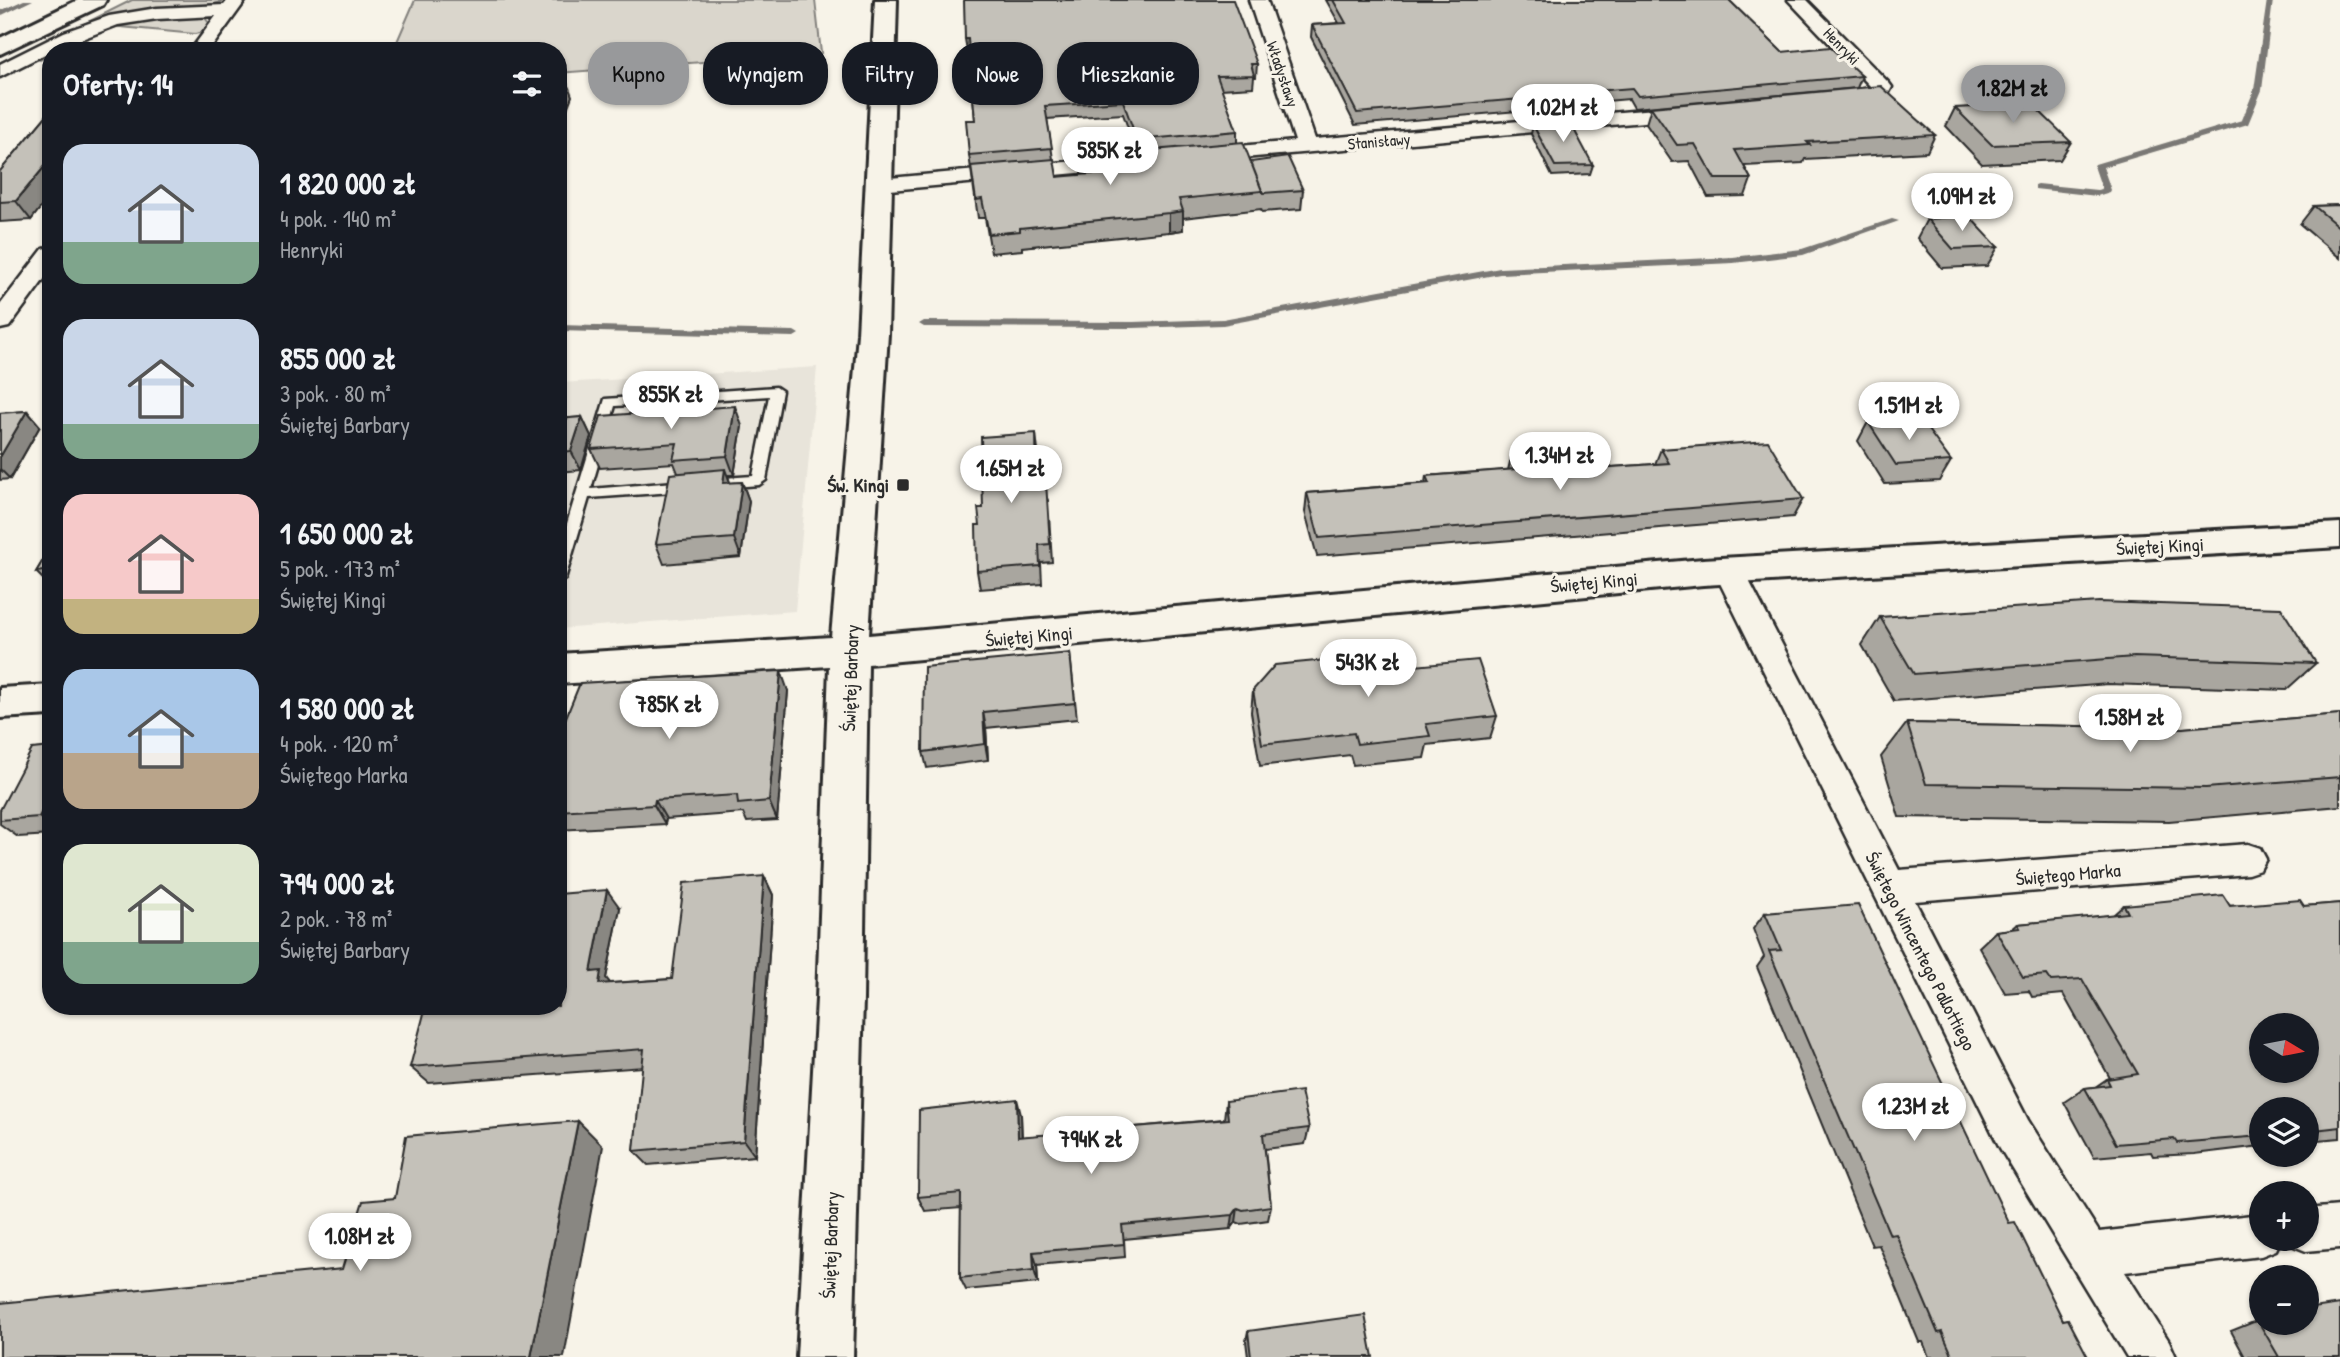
<!DOCTYPE html>
<html lang="pl">
<head>
<meta charset="utf-8">
<style>
  :root { --surface:#171b24; --page:#242831; --text:#f1f3f6; --muted:#9ea1a6; --accent:#98999b }
  body { margin:0; font-family:"Patrick Hand",sans-serif; background:var(--page); color:var(--text); height:100vh; display:flex; flex-direction:column; font-size:26px; white-space:nowrap }
  * { box-sizing:border-box; margin:0 }
  p { font-size:23px; color:var(--muted) }
  .icon { flex:none; width:38px; height:38px; fill:none; stroke:currentColor; stroke-width:2; stroke-linecap:round; stroke-linejoin:round }
  .map { position:relative; flex:1; overflow:hidden }
  .sheet { position:absolute; left:42px; top:42px; width:525px; height:973px; display:flex; flex-direction:column; background:var(--surface); border-radius:28px; box-shadow:0 2px 5px #0004 }
  .sheet>* { flex:none }
  .guide { position:absolute; left:588px; top:42px; width:665px; height:63px; display:flex; gap:14px }
  .needle { width:46px; rotate:100deg }
  .tools { position:absolute; left:2249px; top:1013px; display:grid; gap:14px }
  .tools a { display:grid; place-items:center; width:70px; height:70px; border-radius:50%; background:var(--surface); box-shadow:0 2px 5px #0004; font-size:35px }
  .price { position:absolute; translate:-50% -60px; padding:0 16px; border-radius:24px; background:#fff; color:#222; font-size:23px; line-height:46px; filter:drop-shadow(0 2px 4px #0008) }
  .price::after { content:''; position:absolute; left:50%; top:42px; width:21px; height:16px; margin-left:-10px; background:inherit; clip-path:polygon(0 0,100% 0,50% 100%) }
  .price.current { background:var(--accent); color:#111 }
  ul { padding:0; list-style:none }
  li { display:flex; align-items:center; gap:21px; height:175px; padding:0 21px }
  li span { display:grid; place-items:center; flex:none; width:196px; height:140px; border-radius:21px; color:#555 }
  li>.icon { margin-inline-start:auto }
  span .icon { width:84px; height:84px; fill:#fffc; stroke-width:1 }
  li b { font-size:30px }
  h2 { display:flex; justify-content:space-between; align-items:center; height:84px; padding:0 21px; font-size:30px }
  .pill { padding:0 24px; border-radius:28px; background:var(--surface); box-shadow:0 2px 5px #0004; font-size:24px; line-height:63px }
  .pill.current { background:var(--accent); color:#111 }
  .map>svg:first-child { display:block }
</style>
</head>
<body>
<div class="map">
<svg width="2340" height="1357" viewBox="0 0 2340 1357">
  <rect width="100%" height="100%" fill="#f7f3e8"/>
  <filter id="ink" filterUnits="userSpaceOnUse"><feTurbulence type="fractalNoise" baseFrequency=".0143" numOctaves="2"/><feDisplacementMap in="SourceGraphic" scale="14" xChannelSelector="R" yChannelSelector="G"/><feConvolveMatrix kernelMatrix="1 2 1 2 8 2 1 2 1" color-interpolation-filters="sRGB"/></filter>
  <g filter="url(#ink)">
    <path fill="#e8e4da" d="M 817,367 L 795,611 L 558,629 L 558,391 L 561,383 Z"/>
    <path fill="#dad6cc" stroke="#82807c" stroke-width="2" d="M 132,0 L 226,0 L 206,7 L 76,28 Z
      M 415,0 L 815,0 L 821,53 L 558,73 L 558,51 L 393,51 Z
      M 196,17 L 205,18 L 209,23 L 203,32 L 195,34 L 110,26 L 59,51 L 51,51 L 51,55 L 40,60 L 34,58 L 112,24 L 151,18 Z"/>
    <g fill="none" stroke-linecap="round" stroke-linejoin="round">
      <path fill="#7a7874" fill-rule="evenodd" d="M 24,0 L 33,0 L 0,16 L 0,11 Z
        M 2267,0 L 2273,0 L 2262,90 L 2248,124 L 2103,167 L 2111,190 L 2110,192 L 2097,196 L 2035,189 L 2035,185 L 2038,184 L 2097,190 L 2102,189 L 2094,166 L 2095,164 L 2242,120 L 2254,90 Z
        M 1987,192 L 1990,193 L 1990,197 L 1927,214 L 1923,211 Z
        M 1892,219 L 1899,221 L 1803,255 L 1733,263 L 1500,274 L 1223,325 L 1133,328 L 924,327 L 919,324 L 924,321 L 1133,322 L 1223,319 L 1500,268 L 1733,257 L 1802,249 Z
        M 558,325 L 794,331 L 799,334 L 794,337 L 558,331 Z"/>
      <g stroke="#2b2b2b" stroke-width="5">
        <path id="lane" d="M 776,387 L 782,391 L 766,480 L 759,485 L 709,489 L 702,484 L 709,479 L 753,476 L 769,396 L 615,406 L 591,489 L 687,481 L 694,486 L 687,491 L 589,498 L 565,579 L 558,584 L 558,553 L 605,399 Z"/>
      </g>
      <g stroke="#2b2b2b" stroke-width="5">
        <path id="street" d="M 228,0 L 246,0 L 209,51 L 190,51 L 216,16 L 157,19 L 118,25 L 51,51 L 0,77 L 0,64 L 64,32 L 109,16 L 157,8 L 224,5 Z
          M 1249,0 L 1267,0 L 1315,139 L 1689,106 L 1696,108 L 1699,112 L 1696,116 L 1689,118 L 879,191 L 871,190 L 868,185 L 871,180 L 879,179 L 1295,141 Z
          M 1788,0 L 1807,0 L 1889,83 L 1892,87 L 1886,98 L 1845,103 L 1838,101 L 1835,97 L 1838,93 L 1872,88 Z
          M 51,247 L 51,270 L 9,327 L 0,329 L 0,305 L 43,249 Z
          M 1729,560 L 1739,563 L 1744,571 L 1899,870 L 2248,844 L 2260,848 L 2266,859 L 2260,870 L 2248,874 L 1915,901 L 2028,1120 L 2099,1232 L 2261,1214 L 2261,1239 L 2281,1239 L 2276,1250 L 2261,1256 L 2125,1272 L 2169,1341 L 2176,1357 L 2127,1357 L 2000,1148 L 1714,571 L 1719,563 Z
          M 2340,1206 L 2340,1248 L 2306,1251 L 2291,1245 L 2288,1239 L 2306,1239 L 2306,1209 Z"/>
      </g>
      <g stroke="#2b2b2b" stroke-width="6">
        <path id="secondary" d="M 875,0 L 897,0 L 888,334 L 869,635 L 1703,559 L 2340,523 L 2340,547 L 1703,585 L 868,664 L 863,999 L 853,1357 L 797,1357 L 817,999 L 829,666 L 558,684 L 558,654 L 831,637 L 858,334 Z
          M 51,685 L 51,715 L 0,718 L 0,688 Z"/>
      </g>
      <g stroke="#2b2b2b" stroke-width="6">
        <path id="primary" d="M 78,0 L 106,0 L 103,5 L 0,54 L 0,38 Z"/>
      </g>
      <use href="#lane" fill="#f7f3e8" fill-rule="evenodd"/>
      <use href="#street" fill="#f7f3e8" fill-rule="evenodd"/>
      <use href="#secondary" fill="#f7f3e8" fill-rule="evenodd"/>
      <use href="#primary" fill="#f7f3e8" fill-rule="evenodd"/>
    </g>
    <path fill="#a9a69f" stroke="#2b2b2b" stroke-width="2" fill-rule="evenodd" d="M 1326,0 L 1729,0 L 1782,52 L 1862,76 L 1857,88 L 1634,108 L 1629,99 L 1561,105 L 1559,114 L 1522,118 L 1518,111 L 1355,125 L 1311,37 L 1312,25 L 1339,23 Z
      M 965,39 L 1257,64 L 1256,77 L 1254,77 L 1253,87 L 1221,89 L 1237,131 L 1237,143 L 1251,163 L 1303,190 L 1301,209 L 1262,212 L 1261,209 L 1183,218 L 1183,230 L 1169,232 L 1022,247 L 1022,250 L 991,253 L 985,218 L 978,218 L 969,155 L 975,120 L 969,51 L 967,51 ZM 1123,114 L 1137,153 L 1142,152 L 1142,169 L 1057,177 L 1053,159 L 1047,119 Z
      M 1651,107 L 1935,135 L 1927,152 L 1805,159 L 1803,163 L 1744,166 L 1751,179 L 1745,196 L 1708,197 L 1689,161 L 1672,162 L 1646,124 Z
      M 1955,108 L 2071,142 L 2060,160 L 1982,164 L 1946,126 Z
      M 51,110 L 51,194 L 31,220 L 0,222 L 0,171 Z
      M 1533,125 L 1593,165 L 1590,174 L 1552,176 L 1531,134 Z
      M 2340,205 L 2340,258 L 2300,224 L 2314,206 Z
      M 1927,219 L 1998,247 L 1987,266 L 1942,268 L 1917,238 Z
      M 27,411 L 40,426 L 10,479 L 0,480 L 0,413 Z
      M 582,417 L 591,436 L 581,470 L 558,472 L 558,419 Z
      M 1868,422 L 1951,461 L 1939,481 L 1885,484 L 1858,441 Z
      M 742,426 L 734,475 L 728,475 L 730,483 L 742,482 L 749,501 L 741,557 L 664,564 L 656,544 L 678,473 L 674,463 L 600,468 L 591,449 Z
      M 1661,449 L 1803,499 L 1793,517 L 1317,556 L 1305,512 L 1307,493 L 1425,483 L 1426,476 L 1508,470 L 1511,458 L 1550,467 L 1568,470 L 1655,464 Z
      M 1038,451 L 1039,483 L 1048,500 L 1052,562 L 1041,563 L 1042,584 L 980,589 L 977,571 L 980,525 L 983,508 Z
      M 51,547 L 51,587 L 36,572 Z
      M 1880,617 L 2316,663 L 2286,690 L 2109,684 L 1894,701 L 1862,645 Z
      M 1070,653 L 1077,719 L 986,728 L 988,760 L 927,768 L 923,752 Z
      M 1404,667 L 1497,716 L 1490,738 L 1427,745 L 1424,758 L 1353,765 L 1350,755 L 1260,766 L 1251,712 L 1253,690 Z
      M 788,691 L 777,820 L 747,822 L 743,813 L 666,819 L 665,824 L 558,830 L 558,737 Z
      M 2340,714 L 2340,806 L 2169,821 L 1899,817 L 1881,757 L 1907,723 L 2183,728 Z
      M 51,747 L 51,835 L 18,837 L 0,824 L 0,810 Z
      M 764,876 L 773,895 L 755,1156 L 648,1165 L 634,1151 L 643,1067 L 429,1083 L 410,1067 L 620,908 L 606,978 L 610,983 L 672,979 Z
      M 2340,903 L 2340,1138 L 2306,1141 L 2306,1110 L 2261,1110 L 2261,1146 L 2194,1154 L 2153,1156 L 2151,1152 L 2094,1157 L 2064,1102 L 2085,1088 L 2095,1087 L 2107,1079 L 2110,1078 L 2063,994 L 2032,997 L 2029,991 L 2005,993 L 1979,947 L 1996,931 L 2012,929 L 2018,924 L 2113,915 L 2124,905 L 2304,906 Z
      M 1765,913 L 2009,1223 L 2063,1320 L 2088,1357 L 1929,1357 L 1923,1342 L 1919,1342 L 1879,1245 L 1872,1246 L 1757,967 L 1764,957 L 1753,929 Z
      M 1226,1101 L 1309,1128 L 1305,1144 L 1265,1149 L 1271,1206 L 1268,1220 L 1241,1224 L 1236,1222 L 1231,1229 L 1124,1239 L 1125,1257 L 1037,1265 L 1038,1283 L 966,1290 L 960,1278 L 961,1208 L 925,1211 L 918,1197 L 1021,1115 L 1022,1137 L 1224,1119 Z
      M 2261,1319 L 2261,1323 L 2306,1323 L 2340,1357 L 2245,1357 L 2231,1331 Z
      M 1248,1331 L 1373,1357 L 1248,1357 L 1246,1341 Z"/>
    <path fill="#898782" stroke="#2b2b2b" stroke-width="2" d="M 562,69 L 572,96 L 558,133 L 558,78 Z
      M 51,159 L 51,194 L 31,220 L 16,201 Z
      M 1183,211 L 1183,230 L 1169,232 L 1169,213 Z
      M 735,406 L 742,426 L 734,475 L 727,456 Z
      M 27,411 L 40,426 L 10,479 L 0,469 L 0,457 Z
      M 582,417 L 591,436 L 581,470 L 571,451 Z
      M 1036,433 L 1038,451 L 1039,501 L 1037,483 Z
      M 725,469 L 732,488 L 723,483 Z
      M 742,482 L 749,501 L 741,557 L 734,538 Z
      M 781,671 L 788,691 L 777,820 L 769,801 Z
      M 983,712 L 986,728 L 988,760 L 985,744 Z
      M 51,793 L 51,827 L 39,817 Z
      M 655,800 L 666,819 L 665,824 L 654,805 Z
      M 764,876 L 773,895 L 755,1156 L 744,1141 Z
      M 607,890 L 620,908 L 606,978 L 614,988 L 599,984 L 591,972 Z
      M 1017,1099 L 1021,1115 L 1022,1152 L 1018,1137 Z
      M 578,1121 L 603,1146 L 564,1357 L 531,1357 Z
      M 1238,1208 L 1236,1222 L 1231,1229 L 1233,1215 Z
      M 1033,1252 L 1037,1265 L 1038,1283 L 1034,1270 Z"/>
    <path fill="#c4c1b9" stroke="#2b2b2b" stroke-width="2" fill-rule="evenodd" d="M 964,0 L 1233,0 L 1257,64 L 1251,64 L 1254,75 L 1217,76 L 1237,131 L 1137,140 L 1123,101 L 1045,106 L 1052,148 L 969,155 L 966,120 L 975,120 L 968,39 L 965,39 Z
      M 1333,0 L 1729,0 L 1782,52 L 1830,47 L 1862,76 L 1638,96 L 1632,88 L 1557,94 L 1562,103 L 1525,106 L 1521,99 L 1357,113 L 1312,25 L 1346,23 Z
      M 558,69 L 562,69 L 558,78 Z
      M 1881,86 L 1935,135 L 1807,142 L 1810,145 L 1735,150 L 1751,179 L 1715,179 L 1695,144 L 1677,145 L 1651,107 Z
      M 2032,104 L 2071,142 L 1992,145 L 1955,108 Z
      M 51,110 L 51,159 L 16,201 L 0,202 L 0,171 Z
      M 1570,122 L 1593,165 L 1555,166 L 1533,125 Z
      M 1243,142 L 1262,191 L 1179,199 L 1183,211 L 1169,213 L 1020,228 L 1020,231 L 989,234 L 982,199 L 976,200 L 971,166 L 1054,159 L 1057,177 L 1147,169 L 1142,151 Z
      M 1288,157 L 1303,190 L 1263,193 L 1251,162 Z
      M 2340,205 L 2340,228 L 2314,206 Z
      M 1969,216 L 1998,247 L 1953,249 L 1927,219 Z
      M 735,406 L 727,456 L 673,460 L 677,443 L 591,449 L 601,416 Z
      M 27,411 L 0,457 L 0,413 Z
      M 582,417 L 571,451 L 558,452 L 558,419 Z
      M 1920,419 L 1951,461 L 1896,465 L 1868,422 Z
      M 1036,433 L 1037,483 L 1046,482 L 1050,544 L 1039,545 L 1040,566 L 977,571 L 976,525 L 980,525 L 978,508 L 983,508 L 981,437 Z
      M 1768,441 L 1803,499 L 1319,538 L 1307,493 L 1429,483 L 1426,476 L 1516,469 L 1511,458 L 1544,455 L 1550,467 L 1566,466 L 1568,470 L 1669,463 L 1661,449 Z
      M 725,469 L 723,483 L 742,482 L 734,538 L 656,544 L 670,474 Z
      M 51,547 L 51,570 L 36,572 Z
      M 2099,602 L 2281,608 L 2316,663 L 2134,657 L 1914,674 L 1880,617 Z
      M 1070,653 L 1075,703 L 983,712 L 985,744 L 923,752 L 924,667 Z
      M 1399,653 L 1404,667 L 1478,660 L 1497,716 L 1426,724 L 1430,736 L 1357,744 L 1354,733 L 1262,744 L 1253,690 L 1275,665 Z
      M 781,671 L 769,801 L 738,804 L 737,795 L 655,800 L 654,805 L 558,811 L 558,737 L 580,683 Z
      M 2340,714 L 2340,777 L 2206,788 L 1926,784 L 1907,723 L 2183,728 Z
      M 51,747 L 51,793 L 39,817 L 0,820 L 0,810 L 32,749 Z
      M 764,876 L 744,1141 L 634,1151 L 644,1049 L 410,1067 L 426,1006 L 558,1006 L 558,894 L 607,890 L 591,972 L 601,971 L 599,984 L 672,979 L 684,883 Z
      M 2223,895 L 2230,906 L 2300,900 L 2304,906 L 2340,903 L 2340,1127 L 2306,1131 L 2306,1110 L 2261,1110 L 2261,1136 L 2177,1143 L 2174,1139 L 2116,1144 L 2085,1088 L 2110,1085 L 2107,1079 L 2138,1074 L 2082,979 L 2051,981 L 2047,975 L 2023,977 L 1996,931 L 2020,928 L 2018,924 L 2128,913 L 2124,905 ZM 2261,1026 L 2306,1026 L 2306,1071 L 2261,1071 Z
      M 1858,905 L 2009,1223 L 2015,1222 L 2063,1320 L 2068,1319 L 2088,1357 L 1953,1357 L 1942,1332 L 1938,1333 L 1896,1234 L 1890,1235 L 1769,951 L 1781,950 L 1765,913 Z
      M 1301,1091 L 1309,1128 L 1263,1134 L 1271,1206 L 1243,1210 L 1238,1208 L 1233,1215 L 1122,1225 L 1124,1244 L 1033,1252 L 1034,1270 L 960,1278 L 961,1193 L 918,1197 L 919,1110 L 1017,1099 L 1018,1137 L 1228,1119 L 1226,1101 Z
      M 578,1121 L 531,1357 L 0,1357 L 0,1303 L 342,1269 L 363,1201 L 395,1198 L 406,1136 Z
      M 2340,1304 L 2340,1357 L 2279,1357 L 2258,1321 L 2261,1321 L 2261,1323 L 2306,1323 L 2306,1309 Z
      M 1365,1315 L 1373,1357 L 1251,1357 L 1248,1331 Z"/>
  </g>
  <rect fill="#2b2b2b" stroke="#f7f3e8" stroke-width="2.5" x="896" y="478" width="14" height="14" rx="3.5"/>
  <g text-anchor="middle" stroke-width="6" stroke-linejoin="round" paint-order="stroke">
    <g font-size="16" fill="#2b2b2b" stroke="#f7f3e8">
      <text transform="translate(1842 46) rotate(46)" y="6">Henryki</text>
      <text transform="translate(1283 74) rotate(71)" y="6">Władysławy</text>
      <text transform="translate(1379 141) rotate(-5)" y="6">Stanisławy</text>
    </g>
    <g font-size="19" font-weight="bold" fill="#2b2b2b" stroke="#f7f3e8" text-anchor="end">
      <text x="889" y="492">Św. Kingi</text>
    </g>
    <g font-size="19" fill="#2b2b2b" stroke="#f7f3e8">
      <text transform="translate(2160 546) rotate(-3)" y="7">Świętej Kingi</text>
      <text transform="translate(1594 582) rotate(-5)" y="7">Świętej Kingi</text>
      <text transform="translate(1029 636) rotate(-5)" y="7">Świętej Kingi</text>
      <text transform="translate(850 678) rotate(-88)" y="7">Świętej Barbary</text>
      <text transform="translate(2068 874) rotate(-5)" y="7">Świętego Marka</text>
      <text transform="translate(1921 951) rotate(63)" y="7">Świętego Wincentego Pallottiego</text>
      <text transform="translate(830 1245) rotate(-88)" y="7">Świętej Barbary</text>
    </g>
  </g>
</svg>
<div class="tools">
<a><svg class="needle" viewBox="-14 -14 28 28"><path d="M0-13l5 13h-10z" fill="#e53935"/><path d="M0 13l5-13h-10z" fill="#9ea1a6"/></svg></a>
<a><svg class="icon" aria-label="layers" viewBox="0 0 24 24"><path d="M12 4l9 5-9 5-9-5zM3 14l9 5 9-5"/></svg></a>
<a>+</a>
<a>−</a>
</div>
<b class="price current" style="left:2013px;top:125px">1.82M zł</b>
<b class="price" style="left:1563px;top:144px">1.02M zł</b>
<b class="price" style="left:1110px;top:187px">585K zł</b>
<b class="price" style="left:1962px;top:233px">1.09M zł</b>
<b class="price" style="left:671px;top:431px">855K zł</b>
<b class="price" style="left:1909px;top:442px">1.51M zł</b>
<b class="price" style="left:1560px;top:492px">1.34M zł</b>
<b class="price" style="left:1011px;top:505px">1.65M zł</b>
<b class="price" style="left:1368px;top:699px">543K zł</b>
<b class="price" style="left:669px;top:741px">785K zł</b>
<b class="price" style="left:2130px;top:754px">1.58M zł</b>
<b class="price" style="left:1914px;top:1143px">1.23M zł</b>
<b class="price" style="left:1091px;top:1176px">794K zł</b>
<b class="price" style="left:360px;top:1273px">1.08M zł</b>
<div class="guide">
<a class="pill current">Kupno</a>
<a class="pill">Wynajem</a>
<a class="pill">Filtry</a>
<a class="pill">Nowe</a>
<a class="pill">Mieszkanie</a>
</div>
<section class="sheet">
<h2>Oferty: 14<svg class="icon" aria-label="filters" viewBox="0 0 24 24"><path d="M4 7h16M4 17h16"/><circle cx="9" cy="7" r="2"/><circle cx="15" cy="17" r="2"/></svg></h2>
<ul>
<li><span style="background:linear-gradient(#c9d6e8 70%,#7fa58c 0)"><svg class="icon" aria-label="home" viewBox="0 0 24 24"><path d="M3 11l9-7 9 7M6 9v11h12V9"/></svg></span><div><b>1 820 000 zł</b><p>4 pok. · 140 m²</p><p>Henryki</p></div></li>
<li><span style="background:linear-gradient(#c9d6e8 75%,#7fa58c 0)"><svg class="icon" aria-label="home" viewBox="0 0 24 24"><path d="M3 11l9-7 9 7M6 9v11h12V9"/></svg></span><div><b>855 000 zł</b><p>3 pok. · 80 m²</p><p>Świętej Barbary</p></div></li>
<li><span style="background:linear-gradient(#f6c9c9 75%,#c2b280 0)"><svg class="icon" aria-label="home" viewBox="0 0 24 24"><path d="M3 11l9-7 9 7M6 9v11h12V9"/></svg></span><div><b>1 650 000 zł</b><p>5 pok. · 173 m²</p><p>Świętej Kingi</p></div></li>
<li><span style="background:linear-gradient(#a9c7e8 60%,#b9a48a 0)"><svg class="icon" aria-label="home" viewBox="0 0 24 24"><path d="M3 11l9-7 9 7M6 9v11h12V9"/></svg></span><div><b>1 580 000 zł</b><p>4 pok. · 120 m²</p><p>Świętego Marka</p></div></li>
<li><span style="background:linear-gradient(#dfe7d0 70%,#7fa58c 0)"><svg class="icon" aria-label="home" viewBox="0 0 24 24"><path d="M3 11l9-7 9 7M6 9v11h12V9"/></svg></span><div><b>794 000 zł</b><p>2 pok. · 78 m²</p><p>Świętej Barbary</p></div></li>
</ul>
</section>
</div>
</body>
</html>
